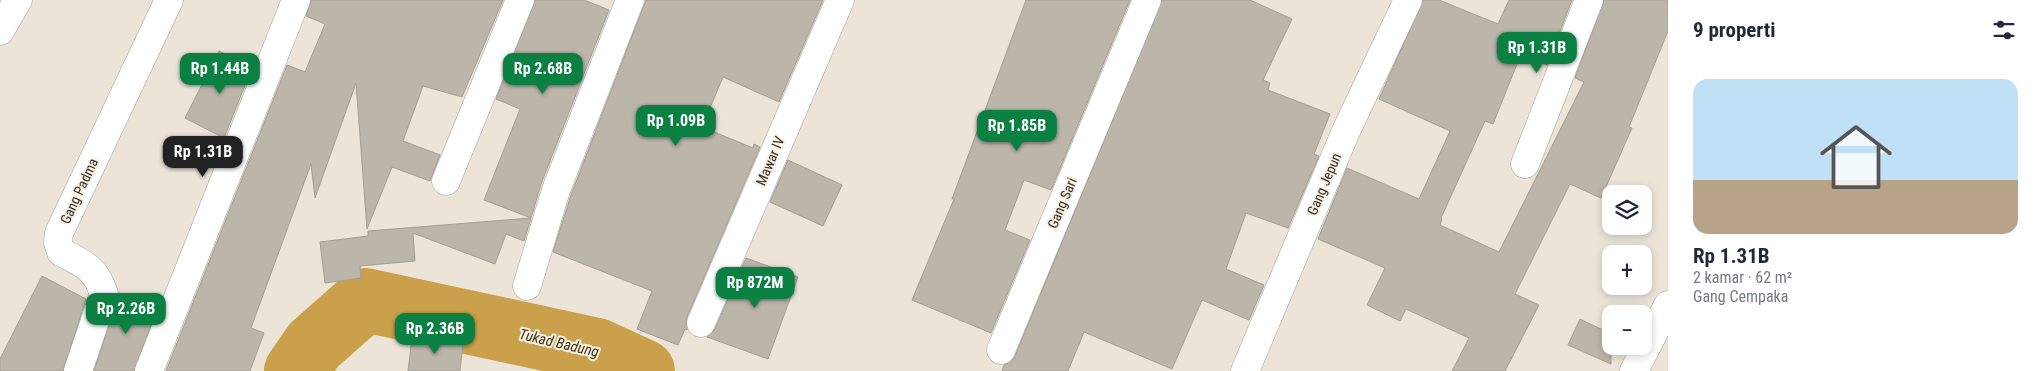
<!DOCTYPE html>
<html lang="id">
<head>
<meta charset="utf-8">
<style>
  :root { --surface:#fff; --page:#f6f6f7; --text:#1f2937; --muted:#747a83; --line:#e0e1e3; --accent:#0b8043 }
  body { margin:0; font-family:"Roboto Condensed",sans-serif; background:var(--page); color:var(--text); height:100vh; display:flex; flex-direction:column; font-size:19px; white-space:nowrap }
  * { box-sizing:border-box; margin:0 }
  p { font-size:16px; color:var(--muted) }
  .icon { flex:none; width:28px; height:28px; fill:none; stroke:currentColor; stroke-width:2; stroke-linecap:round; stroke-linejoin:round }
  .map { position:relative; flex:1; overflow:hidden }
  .panel { display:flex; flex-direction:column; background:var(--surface); width:375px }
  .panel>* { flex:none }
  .fabs { position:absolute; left:1602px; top:185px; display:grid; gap:10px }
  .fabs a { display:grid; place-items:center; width:50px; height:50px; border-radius:10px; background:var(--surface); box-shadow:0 2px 8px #0003; font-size:25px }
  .price { position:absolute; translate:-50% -42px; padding:0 11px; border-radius:10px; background:var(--accent); color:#fff; font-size:16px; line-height:32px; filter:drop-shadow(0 1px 2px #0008) }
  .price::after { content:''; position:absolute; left:50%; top:30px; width:15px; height:11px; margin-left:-8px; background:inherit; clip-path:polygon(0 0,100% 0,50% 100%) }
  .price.on { background:#222; color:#fff }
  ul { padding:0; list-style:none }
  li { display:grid; align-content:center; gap:10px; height:265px; padding:0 25px }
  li+li { border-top:1px solid var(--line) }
  li span { display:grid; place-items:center; height:155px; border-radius:15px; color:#555 }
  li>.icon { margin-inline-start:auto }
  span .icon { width:90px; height:90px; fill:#fffc; stroke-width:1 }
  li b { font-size:21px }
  h2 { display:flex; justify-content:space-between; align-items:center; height:60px; padding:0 25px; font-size:21px }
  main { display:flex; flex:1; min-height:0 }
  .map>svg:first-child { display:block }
</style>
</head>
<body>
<main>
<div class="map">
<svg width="1668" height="371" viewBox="0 0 1668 371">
  <rect width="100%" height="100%" fill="#ebe4d7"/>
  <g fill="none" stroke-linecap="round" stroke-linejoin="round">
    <path stroke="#cba04a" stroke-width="64" d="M 296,371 L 314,345 L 365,300 L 597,350 L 643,371"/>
  </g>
  <path fill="#bcb5a9" stroke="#a59e93" d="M 311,0 L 503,0 L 462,97 L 423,86 L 403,141 L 440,155 L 430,181 L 392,167 L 367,229 L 356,83 L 315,198 L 311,164 L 251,328 L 264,333 L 250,371 L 166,371 L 287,65 L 305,72 L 325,24 L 306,16 Z
    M 535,0 L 584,0 L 609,10 L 541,184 L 531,218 L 484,200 L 520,109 L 496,99 Z
    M 646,0 L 823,0 L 779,102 L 723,77 L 702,127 L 753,148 L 754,144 L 760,147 L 687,317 L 687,330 L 685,329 L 678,345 L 637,329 L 652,291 L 553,252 L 571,195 Z
    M 1026,0 L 1130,0 L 1051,190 L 1024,180 L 1005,230 L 1030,240 L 991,333 L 912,300 L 954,199 L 952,199 Z
    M 1162,0 L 1250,0 L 1292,19 L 1263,80 L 1270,83 L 1268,90 L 1330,114 L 1314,154 L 1319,156 L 1288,228 L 1246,213 L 1226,269 L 1264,285 L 1249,320 L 1202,300 L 1172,369 L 1084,332 L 1068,371 L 1002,371 L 1004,365 L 1011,362 L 1015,356 Z
    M 1423,0 L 1439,0 L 1498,24 L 1509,0 L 1572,0 L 1547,65 L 1521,54 L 1493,124 L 1485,121 L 1441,218 L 1442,219 L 1440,225 L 1499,252 L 1584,82 L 1575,78 L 1604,0 L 1668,0 L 1668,31 L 1629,127 L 1632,128 L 1601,198 L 1570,184 L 1515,294 L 1539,305 L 1505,371 L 1452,371 L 1469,338 L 1406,309 L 1400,321 L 1367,305 L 1385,268 L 1318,239 L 1347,168 L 1419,199 L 1450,131 L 1379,99 Z
    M 219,51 L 252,68 L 224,138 L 185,118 Z
    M 788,160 L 842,185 L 823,226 L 770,202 Z
    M 531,218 L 524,241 L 506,234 L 495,264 L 413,233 L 415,261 L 360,266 L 361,278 L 325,283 L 320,242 L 368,236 L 368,231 Z
    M 746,258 L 798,277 L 768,359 L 707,337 L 715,329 Z
    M 42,276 L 86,299 L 63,371 L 0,371 L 0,359 Z
    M 119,293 L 158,307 L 134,371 L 94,371 Z
    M 1580,319 L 1611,334 L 1611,364 L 1568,345 Z
    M 412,337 L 463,343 L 460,371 L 408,371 Z"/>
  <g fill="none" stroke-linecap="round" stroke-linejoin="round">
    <g stroke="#a59e93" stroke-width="29">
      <path id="minor" d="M 0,31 L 18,0
        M 1525,164 L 1589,0
        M 446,181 L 520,0
        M 527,286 L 556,190 L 630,0
        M 701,323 L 840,0
        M 1001,350 L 1147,0
        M 78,371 L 104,294 C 96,268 84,264 61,252 L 58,242 L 59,233 L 169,0
        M 149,371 L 296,0
        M 1245,371 L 1346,131 L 1408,0
        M 1634,371 L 1668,305"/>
    </g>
    <use href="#minor" stroke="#fff" stroke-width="28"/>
  </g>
  <g text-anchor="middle" stroke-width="4" stroke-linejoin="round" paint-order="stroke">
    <g font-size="14" fill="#302d28" stroke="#f8f1e4">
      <text transform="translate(770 161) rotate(-67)" y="5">Mawar IV</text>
      <text transform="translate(1324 184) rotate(-67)" y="5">Gang Jepun</text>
      <text transform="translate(79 191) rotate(-65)" y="5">Gang Padma</text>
      <text transform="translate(1062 203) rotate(-67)" y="5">Gang Sari</text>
    </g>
    <g font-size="15" font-style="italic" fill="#43320b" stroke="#f8f1e4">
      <text transform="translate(559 343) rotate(13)" y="5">Tukad Badung</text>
    </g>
  </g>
</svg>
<div class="fabs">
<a><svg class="icon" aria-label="layers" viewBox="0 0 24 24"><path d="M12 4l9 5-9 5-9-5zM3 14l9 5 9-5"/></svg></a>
<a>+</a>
<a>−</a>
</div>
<b class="price" style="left:1537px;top:74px">Rp 1.31B</b>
<b class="price" style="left:220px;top:95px">Rp 1.44B</b>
<b class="price" style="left:543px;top:95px">Rp 2.68B</b>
<b class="price" style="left:676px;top:147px">Rp 1.09B</b>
<b class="price" style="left:1017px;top:152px">Rp 1.85B</b>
<b class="price on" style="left:203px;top:178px">Rp 1.31B</b>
<b class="price" style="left:755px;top:309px">Rp 872M</b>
<b class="price" style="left:126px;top:335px">Rp 2.26B</b>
<b class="price" style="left:435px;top:355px">Rp 2.36B</b>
</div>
<section class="panel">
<h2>9 properti<svg class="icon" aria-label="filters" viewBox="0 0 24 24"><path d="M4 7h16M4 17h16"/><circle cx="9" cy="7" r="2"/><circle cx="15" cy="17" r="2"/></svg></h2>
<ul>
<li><span style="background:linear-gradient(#bfe0f5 65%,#b9a48a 0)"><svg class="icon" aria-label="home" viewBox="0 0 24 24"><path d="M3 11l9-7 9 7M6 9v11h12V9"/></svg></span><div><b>Rp 1.31B</b><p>2 kamar · 62 m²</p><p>Gang Cempaka</p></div></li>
</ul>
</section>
</main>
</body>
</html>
